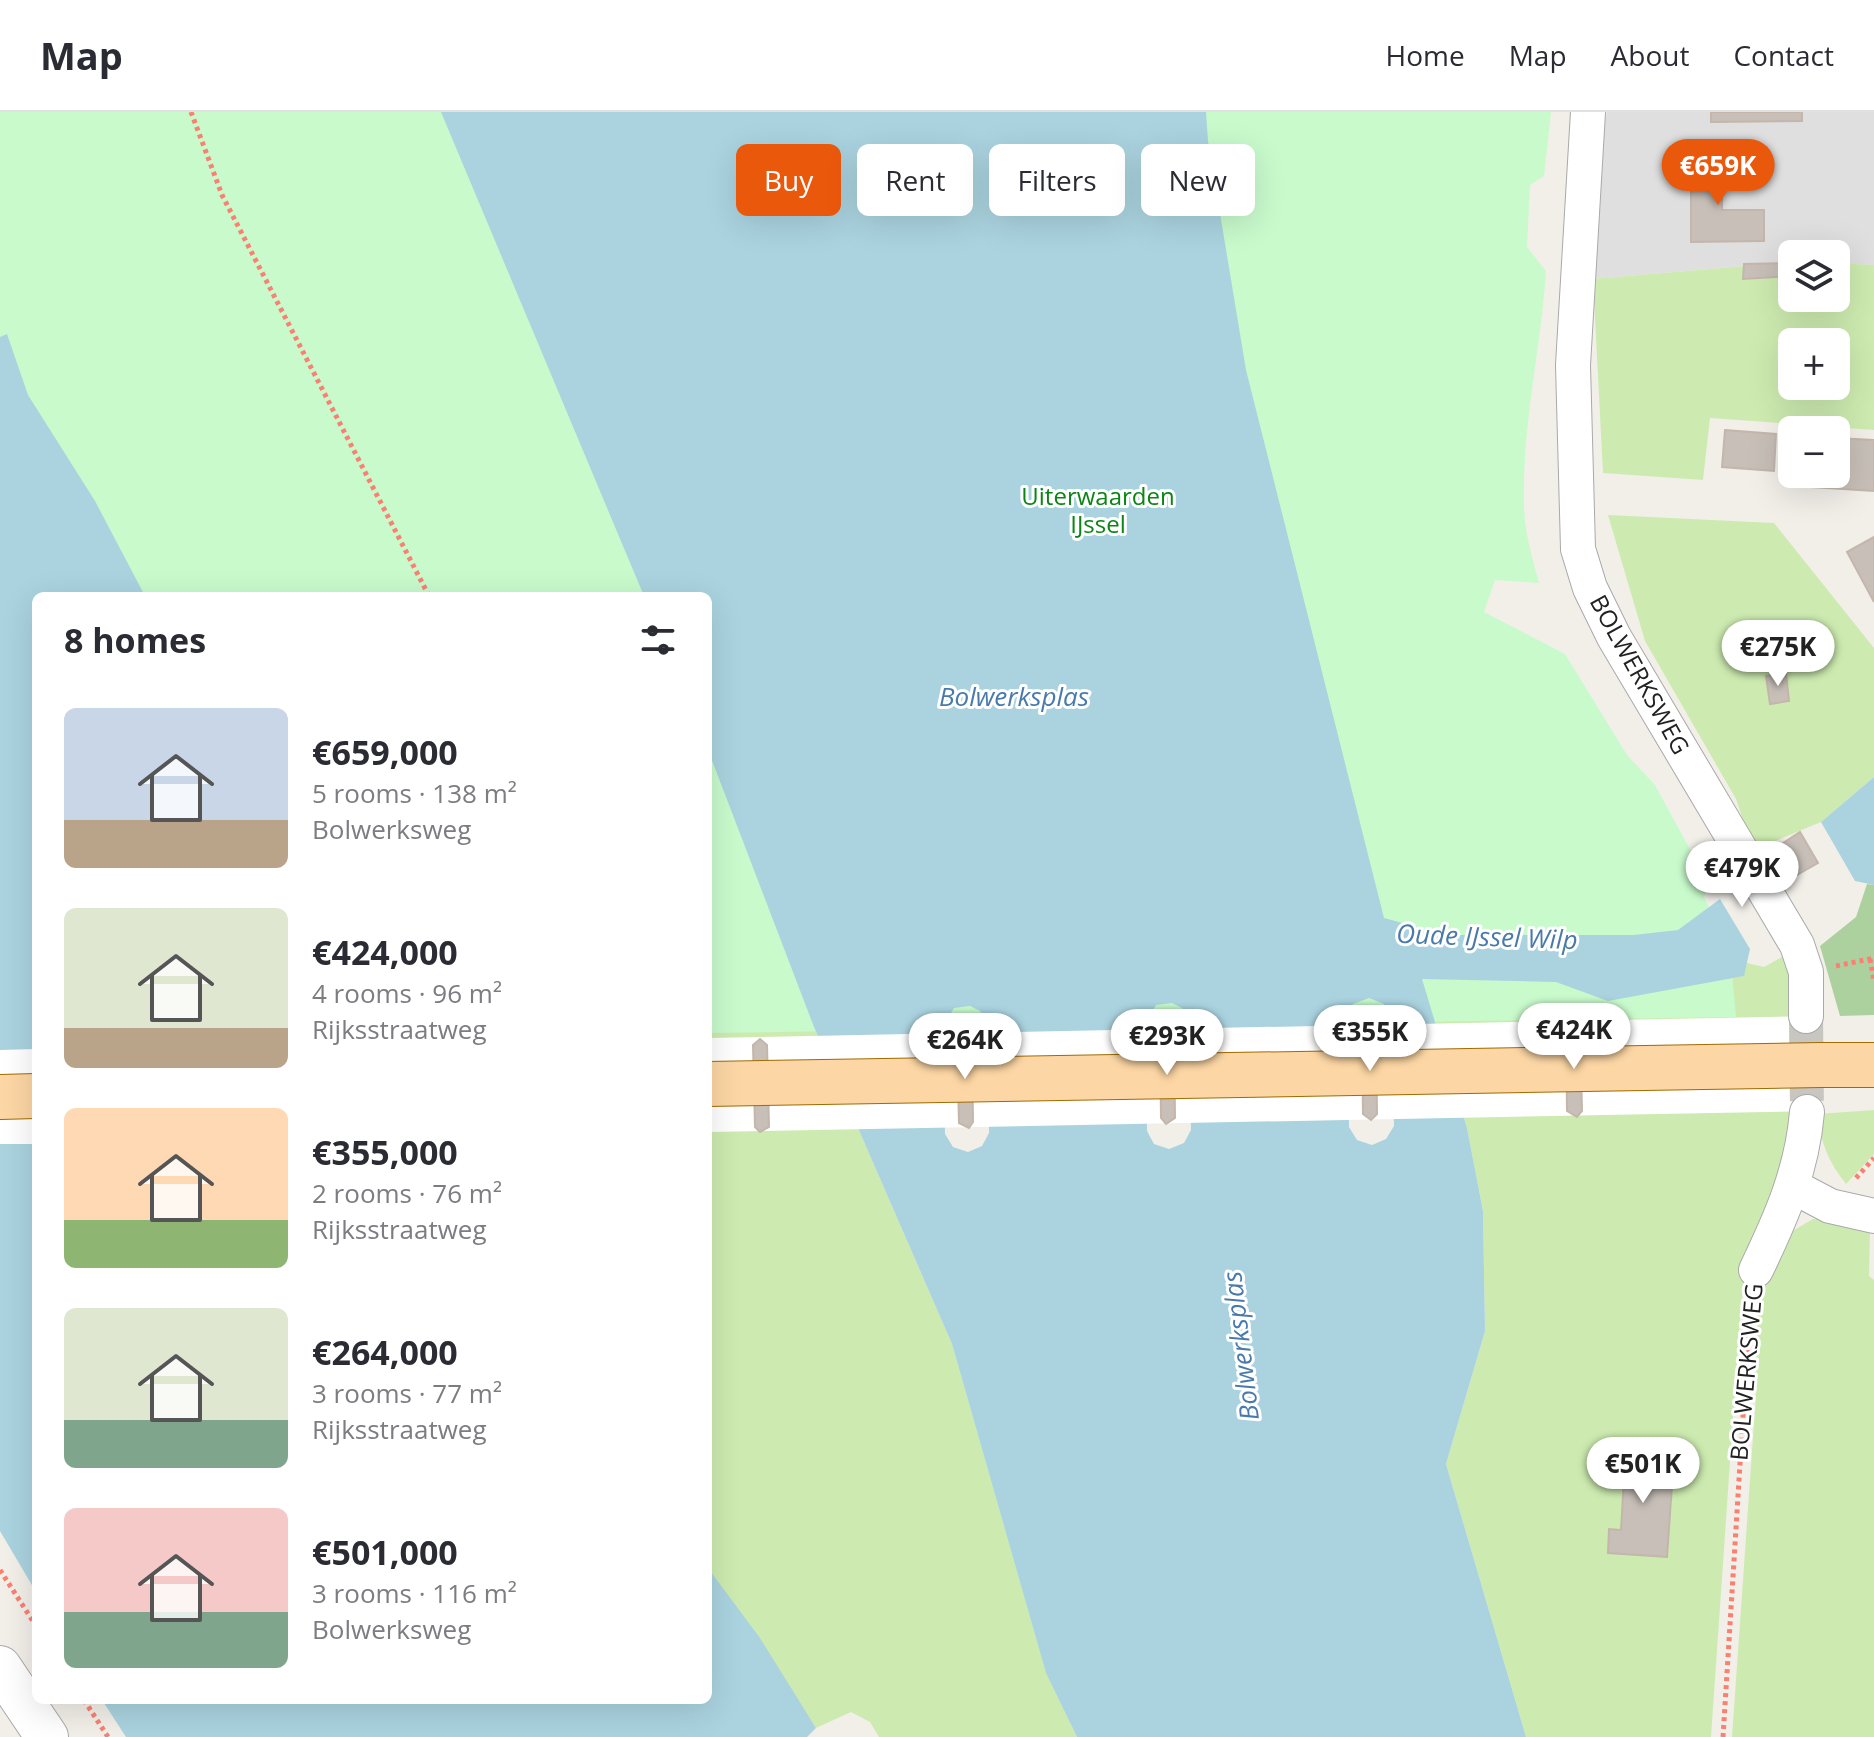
<!DOCTYPE html>
<html lang="en">
<head>
<meta charset="utf-8">
<style>
  :root { --surface:#fff; --page:#f2f2f3; --text:#2b2b33; --muted:#7c7c81; --line:#e1e1e2; --accent:#ea580c }
  body { margin:0; font-family:"Open Sans",sans-serif; background:var(--page); color:var(--text); height:100vh; display:flex; flex-direction:column; font-size:30px; white-space:nowrap }
  * { box-sizing:border-box; margin:0 }
  p { font-size:26px; color:var(--muted) }
  .icon { flex:none; width:44px; height:44px; fill:none; stroke:currentColor; stroke-width:2; stroke-linecap:round; stroke-linejoin:round }
  .map { position:relative; flex:1; overflow:hidden }
  .sheet { position:absolute; left:32px; top:480px; width:680px; height:1112px; display:flex; flex-direction:column; background:var(--surface); border-radius:12px; box-shadow:0 8px 32px #0002 }
  .sheet>* { flex:none }
  .guide { position:absolute; left:736px; top:32px; width:760px; height:72px; display:flex; gap:16px }
  .fabs { position:absolute; left:1778px; top:128px; display:grid; gap:16px }
  .fabs a { display:grid; place-items:center; width:72px; height:72px; border-radius:12px; background:var(--surface); box-shadow:0 8px 32px #0002; font-size:40px }
  .price { position:absolute; translate:-50% -68px; padding:0 18px; border-radius:28px; background:#fff; color:#222; font-size:26px; line-height:52px; filter:drop-shadow(0 2px 4px #0008) }
  .price::after { content:''; position:absolute; left:50%; top:48px; width:24px; height:18px; margin-left:-12px; background:inherit; clip-path:polygon(0 0,100% 0,50% 100%) }
  .price.current { background:var(--accent); color:#fff }
  ul { padding:0; list-style:none }
  li { display:flex; align-items:center; gap:24px; height:200px; padding:0 32px }
  li span { display:grid; place-items:center; flex:none; width:224px; height:160px; border-radius:12px; color:#555 }
  li>.icon { margin-inline-start:auto }
  span .icon { width:96px; height:96px; fill:#fffc; stroke-width:1 }
  li b { font-size:34px }
  h2 { display:flex; justify-content:space-between; align-items:center; height:96px; padding:0 32px; font-size:34px }
  .chip { padding:0 28px; border-radius:12px; background:var(--surface); box-shadow:0 8px 32px #0002; font-size:28px; line-height:72px }
  .chip.current { background:var(--accent); color:#fff }
  header { display:flex; align-items:center; gap:48px; box-sizing:border-box; height:112px; padding:0 40px; background:var(--surface); border-bottom:2px solid var(--line) }
  header strong { font-size:38px }
  nav { display:flex; gap:44px; margin-inline-start:auto; font-size:28px }
  .map>svg:first-child { display:block }
</style>
</head>
<body>
<header>
<strong>Map</strong>
<nav><a>Home</a><a>Map</a><a>About</a><a>Contact</a></nav>
</header>
<div class="map">
<svg width="1874" height="1625" viewBox="0 0 1874 1625">
  <rect width="100%" height="100%" fill="#f2efe9"/>
  <path fill="#e0dfdf" d="M 1607,0 L 1874,0 L 1874,153 L 1836,151 L 1836,142 L 1792,142 L 1792,150 L 1593,167 L 1596,52 Z"/>
  <path fill="#cdebb0" fill-rule="evenodd" d="M 1792,150 L 1792,186 L 1836,186 L 1836,151 L 1874,153 L 1874,318 L 1710,306 L 1703,368 L 1603,361 L 1593,167 ZM 1792,230 L 1836,230 L 1836,274 L 1792,274 Z
    M 1608,403 L 1774,411 L 1874,536 L 1874,665 L 1821,710 L 1753,738 L 1736,687 L 1645,529 Z
    M 708,638 L 814,915 L 952,1232 L 1046,1560 L 1077,1625 L 879,1625 L 870,1610 L 851,1600 L 816,1616 L 708,1456 Z
    M 1789,841 L 1793,1032 L 1750,1145 L 1741,1191 L 1711,1625 L 1526,1625 L 1446,1352 L 1485,1219 L 1483,1099 L 1467,1016 L 1422,867 L 1681,874 L 1743,864 L 1747,851 L 1764,855 Z
    M 1874,998 L 1874,1042 L 1846,1072 C 1829,1051 1820,1030 1818,1002 Z
    M 1813,1107 L 1833,1107 L 1870,1118 L 1869,1164 L 1874,1168 L 1874,1625 L 1732,1625 L 1756,1282 L 1756,1215 L 1759,1189 L 1764,1162 L 1779,1127 Z"/>
  <path fill="#add19e" d="M 1867,772 L 1874,773 L 1874,903 L 1840,904 L 1820,834 L 1856,805 Z"/>
  <path fill="#c8facc" d="M 0,0 L 1551,0 L 1544,64 L 1530,73 L 1527,135 L 1546,159 C 1541,237 1522,313 1524,392 C 1524,419 1532,445 1539,471 L 1495,468 L 1484,500 L 1565,542 L 1627,643 L 1655,673 L 1705,765 L 1707,776 L 1704,785 L 1730,840 L 1736,905 L 708,921 L 708,484 L 36,484 L 0,445 Z"/>
  <path fill="#aad3df" fill-rule="evenodd" d="M 441,0 L 1206,0 L 1208,29 L 1246,258 L 1384,806 L 1447,823 L 1634,823 L 1678,818 L 1720,787 L 1750,837 L 1744,864 L 1608,889 L 1556,870 L 1422,867 L 1467,1016 L 1483,1099 L 1485,1219 L 1446,1352 L 1526,1625 L 1077,1625 L 1046,1561 L 952,1232 L 814,915 L 708,638 L 708,484 L 644,484 ZM 1369,886 L 1384,892 L 1391,906 L 1394,1014 L 1386,1027 L 1372,1033 L 1357,1028 L 1349,1015 L 1348,902 L 1353,892 ZM 1172,891 L 1182,896 L 1189,910 L 1191,1018 L 1184,1031 L 1169,1037 L 1154,1032 L 1147,1019 L 1145,911 L 1156,893 ZM 970,894 L 980,899 L 987,913 L 989,1021 L 982,1034 L 968,1040 L 953,1035 L 945,1022 L 943,914 L 954,896 Z
    M 7,222 L 28,283 L 95,389 L 145,484 L 36,484 L 36,1480 L 0,1419 L 0,225 Z
    M 1874,665 L 1874,773 L 1855,769 L 1821,710 Z
    M 708,1456 L 760,1526 L 816,1616 L 807,1625 L 126,1625 L 102,1588 L 708,1588 Z"/>
  <path fill="#fff" d="M 1820,904 L 1822,999 L 708,1020 L 708,926 Z
    M 36,937 L 36,1032 L 0,1032 L 0,938 Z"/>
  <path fill="#c7bfb8" stroke="#c4b6ab" stroke-width="2" d="M 1711,0 L 1802,0 L 1802,9 L 1711,10 Z
    M 1691,38 L 1709,38 L 1709,46 L 1722,46 L 1722,98 L 1764,98 L 1764,129 L 1691,130 Z
    M 1792,151 L 1792,164 L 1743,167 L 1744,152 Z
    M 1725,318 L 1776,322 L 1774,359 L 1722,355 Z
    M 1836,326 L 1874,328 L 1874,379 L 1812,375 L 1813,362 L 1836,362 Z
    M 1874,425 L 1874,490 L 1847,440 Z
    M 1786,561 L 1789,589 L 1770,592 L 1766,564 Z
    M 1800,720 L 1818,751 L 1797,763 L 1780,733 Z
    M 1573,912 L 1580,917 L 1582,999 L 1577,1005 L 1567,999 L 1566,917 Z
    M 1369,914 L 1376,920 L 1377,1002 L 1371,1008 L 1363,1002 L 1362,921 Z
    M 1167,918 L 1174,924 L 1175,1006 L 1166,1012 L 1161,1006 L 1160,924 Z
    M 964,923 L 972,929 L 973,1010 L 969,1016 L 959,1011 L 957,929 Z
    M 760,927 L 767,933 L 769,1015 L 760,1020 L 755,1015 L 753,933 Z
    M 1614,1341 L 1674,1345 L 1667,1445 L 1608,1441 L 1609,1417 L 1621,1418 L 1624,1366 L 1612,1365 Z"/>
  <g fill="none" stroke-linecap="round" stroke-linejoin="round">
    <path stroke="#c8c6c1" stroke-width="34" stroke-dasharray="34 17" stroke-linecap="butt" d="M 1806,904 L 1807,1000"/>
    <g stroke="#a9a9a9" stroke-width="36">
      <path id="minor" d="M 1588,0 L 1573,253 L 1578,437 L 1590,476 L 1614,525 L 1797,833 L 1806,860 L 1806,904
        M 1794,1075 L 1830,1094 L 1874,1104
        M 1756,1158 C 1781,1106 1802,1059 1807,1000"/>
    </g>
    <g stroke="#a9a9a9" stroke-width="44">
      <path id="tertiary" d="M 0,1555 L 47,1625"/>
    </g>
    <g stroke="#a06b00" stroke-width="46">
      <path id="primary" d="M 1821,953 L 1874,953
        M 0,985 L 36,984"/>
    </g>
    <path stroke="#fa8072" stroke-width="5" stroke-dasharray="4 4" stroke-linecap="butt" d="M 191,0 L 222,83 L 429,484
      M 1870,847 L 1874,869
      M 1836,854 L 1874,846
      M 1856,1066 L 1874,1046
      M 0,1458 L 36,1514
      M 84,1588 L 108,1625
      M 1723,1625 L 1750,1191"/>
    <use href="#minor" stroke="#fff" stroke-width="34"/>
    <use href="#tertiary" stroke="#fff" stroke-width="42"/>
    <use href="#primary" stroke="#fcd6a4" stroke-width="44"/>
    <g stroke="#a06b00" stroke-width="46" stroke-linecap="butt">
      <path id="primary-bridge" d="M 708,972 L 1821,953"/>
    </g>
    <use href="#primary-bridge" stroke="#fcd6a4" stroke-width="44"/>
  </g>
  <g text-anchor="middle" stroke-width="6" stroke-linejoin="round" paint-order="stroke">
    <g font-size="24" fill="#0c8416" stroke="#fff">
      <text x="1098" y="393">Uiterwaarden<tspan x="1098" dy="28">IJssel</tspan></text>
    </g>
    <g font-size="24" fill="#222" stroke="#fff">
      <text transform="translate(1639 563) rotate(61)" y="8">BOLWERKSWEG</text>
      <text transform="translate(1747 1260) rotate(-85)" y="8">BOLWERKSWEG</text>
    </g>
    <g font-size="26" font-style="italic" fill="#4a7aab" stroke="#fff">
      <text x="1014" y="594">Bolwerksplas</text>
      <text transform="translate(1487 825) rotate(2)" y="9">Oude IJssel Wilp</text>
      <text transform="translate(1241 1234) rotate(-97)" y="9">Bolwerksplas</text>
    </g>
  </g>
</svg>
<div class="fabs">
<a><svg class="icon" aria-label="layers" viewBox="0 0 24 24"><path d="M12 4l9 5-9 5-9-5zM3 14l9 5 9-5"/></svg></a>
<a>+</a>
<a>−</a>
</div>
<b class="price current" style="left:1718px;top:95px">€659K</b>
<b class="price" style="left:1778px;top:576px">€275K</b>
<b class="price" style="left:1742px;top:797px">€479K</b>
<b class="price" style="left:1574px;top:959px">€424K</b>
<b class="price" style="left:1370px;top:961px">€355K</b>
<b class="price" style="left:1167px;top:965px">€293K</b>
<b class="price" style="left:965px;top:969px">€264K</b>
<b class="price" style="left:1643px;top:1393px">€501K</b>
<div class="guide">
<a class="chip current">Buy</a>
<a class="chip">Rent</a>
<a class="chip">Filters</a>
<a class="chip">New</a>
</div>
<section class="sheet">
<h2>8 homes<svg class="icon" aria-label="filters" viewBox="0 0 24 24"><path d="M4 7h16M4 17h16"/><circle cx="9" cy="7" r="2"/><circle cx="15" cy="17" r="2"/></svg></h2>
<ul>
<li><span style="background:linear-gradient(#c9d6e8 70%,#b9a48a 0)"><svg class="icon" aria-label="home" viewBox="0 0 24 24"><path d="M3 11l9-7 9 7M6 9v11h12V9"/></svg></span><div><b>€659,000</b><p>5 rooms · 138 m²</p><p>Bolwerksweg</p></div></li>
<li><span style="background:linear-gradient(#dfe7d0 75%,#b9a48a 0)"><svg class="icon" aria-label="home" viewBox="0 0 24 24"><path d="M3 11l9-7 9 7M6 9v11h12V9"/></svg></span><div><b>€424,000</b><p>4 rooms · 96 m²</p><p>Rijksstraatweg</p></div></li>
<li><span style="background:linear-gradient(#ffd9b3 70%,#8fb573 0)"><svg class="icon" aria-label="home" viewBox="0 0 24 24"><path d="M3 11l9-7 9 7M6 9v11h12V9"/></svg></span><div><b>€355,000</b><p>2 rooms · 76 m²</p><p>Rijksstraatweg</p></div></li>
<li><span style="background:linear-gradient(#dfe7d0 70%,#7fa58c 0)"><svg class="icon" aria-label="home" viewBox="0 0 24 24"><path d="M3 11l9-7 9 7M6 9v11h12V9"/></svg></span><div><b>€264,000</b><p>3 rooms · 77 m²</p><p>Rijksstraatweg</p></div></li>
<li><span style="background:linear-gradient(#f6c9c9 65%,#7fa58c 0)"><svg class="icon" aria-label="home" viewBox="0 0 24 24"><path d="M3 11l9-7 9 7M6 9v11h12V9"/></svg></span><div><b>€501,000</b><p>3 rooms · 116 m²</p><p>Bolwerksweg</p></div></li>
</ul>
</section>
</div>
</body>
</html>
